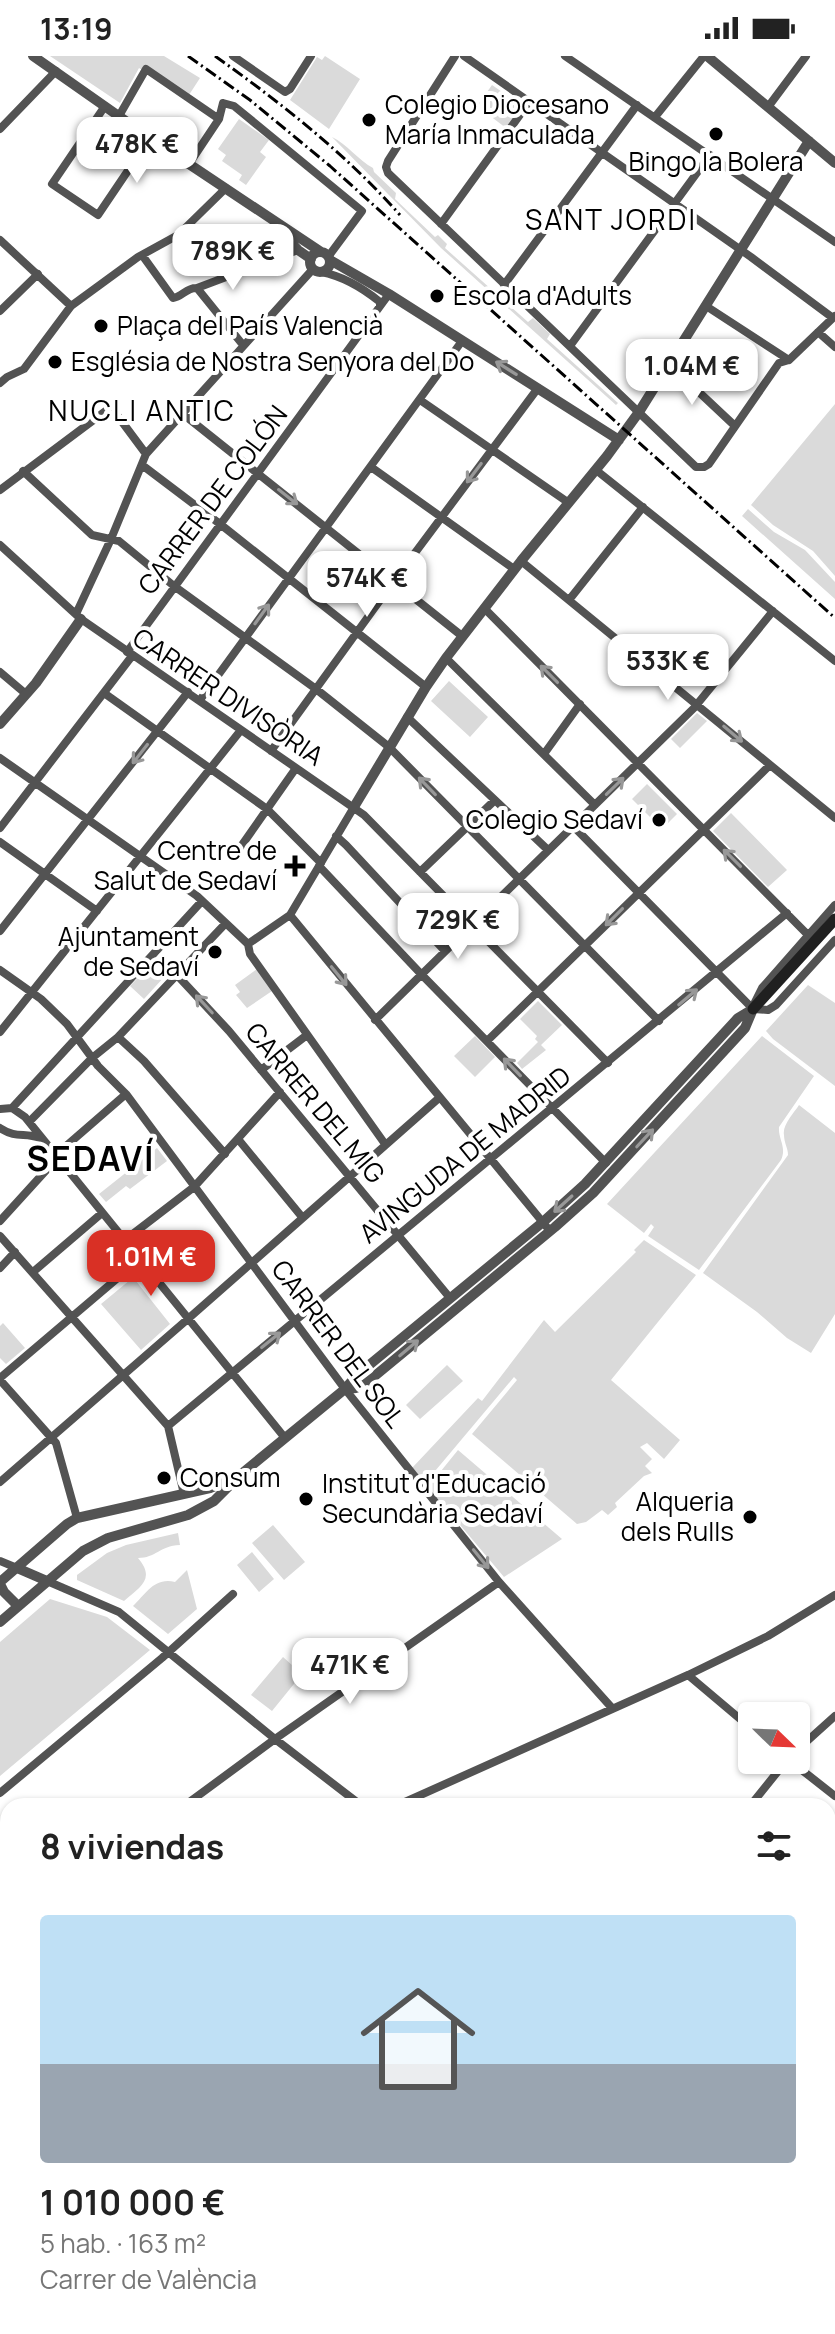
<!DOCTYPE html>
<html lang="es">
<head>
<meta charset="utf-8">
<style>
  :root { --surface:#fff; --page:#f6f6f6; --text:#222; --muted:#767676; --line:#e0e0e0; --accent:#d93025 }
  body { margin:0; font-family:Manrope,sans-serif; background:var(--page); color:var(--text); height:100vh; display:flex; flex-direction:column; font-size:30px; white-space:nowrap }
  * { box-sizing:border-box; margin:0 }
  p { font-size:26px; color:var(--muted) }
  .icon { flex:none; width:44px; height:44px; fill:none; stroke:currentColor; stroke-width:2; stroke-linecap:round; stroke-linejoin:round }
  .map { position:relative; flex:1; overflow:hidden }
  .side { position:absolute; left:0px; top:1742px; width:836px; height:536px; display:flex; flex-direction:column; background:var(--surface); border-radius:24px 24px 0 0; box-shadow:0 2px 6px #0004 }
  .side>* { flex:none }
  .needle { width:52px; rotate:113deg }
  .tools { position:absolute; left:738px; top:1646px; display:grid; gap:16px }
  .tools a { display:grid; place-items:center; width:72px; height:72px; border-radius:8px; background:var(--surface); box-shadow:0 2px 6px #0004; font-size:40px }
  .price { position:absolute; translate:-50% -68px; padding:0 18px; border-radius:16px; background:#fff; color:#222; font-size:26px; line-height:52px; filter:drop-shadow(0 2px 4px #0008) }
  .price::after { content:''; position:absolute; left:50%; top:48px; width:24px; height:18px; margin-left:-12px; background:inherit; clip-path:polygon(0 0,100% 0,50% 100%) }
  .price.active { background:var(--accent); color:#fff }
  ul { padding:0; list-style:none }
  li { display:grid; align-content:center; gap:16px; height:424px; padding:0 40px }
  li+li { border-top:2px solid var(--line) }
  li span { display:grid; place-items:center; height:248px; border-radius:8px; color:#555 }
  li>.icon { margin-inline-start:auto }
  span .icon { width:144px; height:144px; fill:#fffc; stroke-width:1 }
  li b { font-size:34px }
  h2 { display:flex; justify-content:space-between; align-items:center; height:96px; padding:0 40px; font-size:34px }
  .status { display:flex; justify-content:space-between; align-items:center; height:56px; padding:0 40px; background:var(--surface); direction:ltr }
  .status svg { height:22px; fill:currentColor }
  .map>svg:first-child { display:block }
</style>
</head>
<body>
<div class="status"><b>13:19</b><svg viewBox="0 0 49 12"><path d="M0 12V9h3v3zM5 12V6h3v6zM10 12V3h3v9zM15 12V0h3v12zM26 1h20v11H26zM47 4h2v5h-2z"/></svg></div>
<div class="map">
<svg width="835" height="2278" viewBox="0 0 835 2278">
  <rect width="100%" height="100%" fill="#fff"/>
  <path fill="#dadada" d="M 50,0 L 164,0 L 200,22 L 187,42 L 139,12 L 120,47 Z
    M 325,0 L 360,23 L 329,73 L 290,44 L 317,1 L 322,4 Z
    M 492,29 L 518,47 L 520,54 L 506,72 L 477,50 Z
    M 239,63 L 269,84 L 260,96 L 266,101 L 246,129 L 239,124 L 242,119 L 222,105 L 226,99 L 218,93 Z
    M 332,81 C 347,88 358,104 373,112 L 374,116 L 396,137 L 395,143 L 435,181 L 438,179 L 447,188 L 445,192 L 528,266 L 533,262 L 550,278 L 547,283 L 618,347 L 616,349 L 441,192 Z
    M 835,348 L 835,520 L 813,495 L 773,469 L 751,449 Z
    M 748,453 L 774,476 L 805,494 L 835,526 L 835,543 L 742,460 Z
    M 449,625 L 488,661 L 470,681 L 431,645 Z
    M 697,657 L 707,665 L 680,692 L 671,683 Z
    M 647,728 L 677,758 L 662,773 L 632,743 Z
    M 731,757 L 787,814 L 768,831 L 713,775 Z
    M 157,902 L 158,906 L 155,906 L 155,921 L 165,920 L 144,943 L 130,930 Z
    M 257,913 L 272,935 L 247,952 L 236,939 L 240,936 L 235,929 Z
    M 808,929 L 835,947 L 835,1030 L 773,983 L 766,975 Z
    M 538,945 L 562,969 L 541,989 L 546,994 L 522,1013 L 517,1007 L 538,986 L 535,983 L 537,980 L 520,963 Z
    M 475,980 L 495,1001 L 475,1021 L 454,1000 Z
    M 762,980 L 814,1020 L 779,1071 C 778,1083 787,1091 781,1104 L 699,1214 L 648,1180 L 654,1171 L 651,1168 L 644,1177 L 607,1148 Z
    M 799,1049 L 835,1077 L 835,1258 L 811,1297 L 787,1282 L 757,1256 L 703,1217 L 788,1099 C 788,1092 784,1087 784,1079 C 782,1069 794,1057 799,1049 Z
    M 157,1092 L 167,1105 L 130,1133 L 126,1130 L 106,1146 L 99,1138 Z
    M 644,1184 L 696,1219 L 611,1324 L 680,1384 L 664,1403 L 647,1387 L 640,1391 L 652,1403 L 645,1410 L 652,1417 L 644,1420 L 615,1447 L 617,1451 L 608,1459 L 602,1454 L 586,1466 L 577,1468 L 472,1378 L 517,1324 L 514,1321 L 425,1427 L 412,1412 L 478,1342 L 482,1345 L 544,1264 L 555,1276 L 636,1196 L 634,1194 Z
    M 130,1224 L 136,1225 L 170,1268 L 141,1294 L 101,1248 Z
    M 3,1267 L 25,1292 L 6,1308 L 0,1302 L 0,1270 Z
    M 447,1309 L 463,1325 L 420,1363 L 406,1349 Z
    M 458,1394 L 562,1483 L 504,1521 L 428,1431 Z
    M 273,1469 L 305,1506 L 284,1524 L 252,1487 Z
    M 178,1477 L 180,1489 C 159,1490 156,1502 138,1502 C 156,1523 140,1531 124,1545 L 77,1524 L 77,1519 L 107,1497 L 126,1489 Z
    M 252,1496 L 274,1523 L 259,1536 L 237,1509 Z
    M 187,1514 L 197,1553 L 168,1578 L 133,1550 C 146,1538 154,1521 175,1526 Z
    M 50,1543 L 107,1561 L 150,1594 L 0,1720 L 0,1586 Z
    M 283,1601 L 302,1618 L 272,1655 L 251,1639 Z"/>
  <g fill="none" stroke-linecap="round" stroke-linejoin="round">
    <path stroke="#535353" stroke-width="8" d="M 233,0 L 285,36 L 290,33 L 311,0
      M 455,0 L 388,105 L 386,111 L 388,117 L 696,411 L 704,411 L 709,408 L 779,307 L 789,304 L 835,260
      M 464,0 L 751,201 L 833,262
      M 565,0 L 835,186
      M 105,50 L 52,128 L 98,159 L 150,82
      M 768,51 L 806,0
      M 119,60 L 146,13 L 219,63
      M 655,61 L 704,0
      M 0,73 L 56,15
      M 189,108 L 219,63 L 223,47 L 234,50 L 362,155 L 328,201
      M 441,168 L 530,45
      M 0,184 L 71,250
      M 142,199 L 173,242 C 182,241 187,231 197,232 L 298,194
      M 321,216 C 342,220 364,233 380,246 L 380,250
      M 504,229 L 637,49
      M 197,232 L 243,289
      M 706,250 L 789,304
      M 0,255 L 38,218
      M 818,276 L 835,291
      M 570,290 L 710,99
      M 669,308 L 735,370
      M 0,327 L 7,321 L 24,313 L 71,250 L 138,201 L 178,179 L 226,132
      M 420,344 L 569,447
      M 183,358 L 462,580
      M 142,409 L 220,468 L 426,631
      M 371,411 L 514,513
      M 596,414 L 835,605
      M 23,415 L 92,479 L 119,485 L 174,530 L 316,633 L 389,691 L 659,965
      M 0,434 L 111,351 L 146,398
      M 0,489 L 81,563 L 364,759 L 608,1007
      M 521,505 L 835,762
      M 569,544 L 643,451
      M 484,552 L 808,879
      M 76,558 L 111,483 L 146,398 L 313,213
      M 127,596 L 389,238
      M 446,602 L 595,749
      M 0,616 L 26,638
      M 104,637 L 267,753 L 321,807
      M 200,644 L 462,285
      M 407,661 L 548,794
      M 271,695 L 394,525 L 538,332
      M 544,698 L 580,648
      M 0,702 L 197,840 L 248,888
      M 573,770 L 753,953
      M 0,772 L 132,600
      M 336,780 L 346,789 L 445,895
      M 0,786 L 97,855
      M 237,796 L 296,712
      M 319,810 L 421,918 L 606,1107
      M 420,816 L 495,744
      M 290,859 L 550,1175
      M 0,875 L 188,636
      M 248,888 L 250,898 L 385,1088
      M 248,888 L 290,859 L 354,751
      M 0,914 L 41,943 L 67,968 L 98,1010 L 126,1038 L 345,1333 L 499,1526 L 612,1652
      M 176,918 L 229,975 L 450,1242
      M 754,948 L 762,932 L 835,849
      M 753,953 L 768,954 L 776,949 L 835,884
      M 375,964 L 694,652 L 773,555
      M 0,976 L 241,674
      M 118,981 L 144,1005 L 225,1098
      M 487,985 L 770,709
      M 261,1014 L 307,979
      M 12,1052 L 202,845
      M 0,1053 L 12,1052 L 25,1061 L 285,1382
      M 29,1066 L 92,1002 L 118,981 L 225,868
      M 0,1072 C 17,1083 24,1076 40,1082
      M 238,1083 L 302,1161
      M 0,1165 L 50,1110 L 58,1097 L 126,1038
      M 0,1180 L 168,1370 L 184,1438
      M 125,1184 L 194,1131 L 280,1036
      M 0,1212 L 15,1196
      M 33,1216 L 102,1157
      M 0,1322 L 140,1203
      M 0,1324 L 56,1387 L 77,1462
      M 168,1370 L 787,857
      M 0,1426 L 189,1262 L 439,1042
      M 0,1505 L 17,1512
      M 47,1525 L 119,1556 L 275,1683 L 362,1750
      M 688,1619 L 752,1673
      M 796,1695 L 835,1660
      M 789,1704 L 835,1740
      M 0,1737 L 162,1602 L 233,1538
      M 184,1750 L 275,1683 L 499,1526
      M 396,1750 L 688,1619 L 768,1580 L 835,1539
      M 750,1750 L 787,1704
      M 0,1793 L 8,1803
      M 0,1891 L 8,1884
      M 828,1961 L 835,1953
      M 828,1984 L 835,1976
      M 828,2064 L 835,2069
      M 828,2203 L 834,2212 L 828,2254
      M 0,2232 L 8,2238
      M 51,2270 L 62,2278
      M 509,2278 L 512,2270
      M 824,2278 L 825,2270"/>
    <path stroke="#535353" stroke-width="10" d="M 33,0 L 150,82 L 321,196
      M 707,0 L 835,107
      M 277,172 L 298,194 L 311,203
      M310 206a10 10 0 1 1 20 0a10 10 0 1 1-20 0Z
      M 330,204 L 389,238 L 619,384
      M 0,668 L 36,627 L 81,563
      M 354,751 L 426,631 L 446,602 L 521,505 L 607,400 L 639,356 L 809,85
      M 345,1333 L 356,1332 L 365,1328 L 555,1171 L 593,1137 L 745,972 L 753,953
      M 17,1512 L 47,1525
      M 0,1526 L 67,1468 L 77,1462 L 210,1432 L 235,1422
      M 0,1528 L 4,1536 L 18,1550
      M 0,1566 L 83,1495 L 108,1482 L 188,1459 L 214,1445 L 240,1419 L 345,1333 L 357,1319 L 543,1166 L 585,1128 L 738,962 L 753,953
      M 0,2097 L 8,2085
      M 782,2270 L 793,2278"/>
    <path stroke="#202020" stroke-width="11" d="M 753,953 L 835,863"/>
    <path stroke="#000" stroke-width="3" stroke-dasharray="12 4 2 4" stroke-linecap="butt" d="M 188,0 L 250,44 L 330,110 L 835,562
      M 215,0 C 281,47 346,98 400,159"/>
  </g>
  <defs><path id="oneway-shaft" d="M-6 0H5M1.5-3L5.5 0L1.5 3" fill="none" stroke-width="1.6" stroke-linecap="round" stroke-linejoin="round" transform="scale(2)"/></defs>
  <g stroke="#989898">
    <use href="#oneway-shaft" transform="translate(506 312) rotate(-148)"/>
    <use href="#oneway-shaft" transform="translate(474 417) rotate(127)"/>
    <use href="#oneway-shaft" transform="translate(288 441) rotate(38)"/>
    <use href="#oneway-shaft" transform="translate(262 558) rotate(-54)"/>
    <use href="#oneway-shaft" transform="translate(549 618) rotate(-135)"/>
    <use href="#oneway-shaft" transform="translate(733 678) rotate(40)"/>
    <use href="#oneway-shaft" transform="translate(140 698) rotate(128)"/>
    <use href="#oneway-shaft" transform="translate(427 730) rotate(-134)"/>
    <use href="#oneway-shaft" transform="translate(615 730) rotate(-44)"/>
    <use href="#oneway-shaft" transform="translate(732 802) rotate(-135)"/>
    <use href="#oneway-shaft" transform="translate(614 861) rotate(135)"/>
    <use href="#oneway-shaft" transform="translate(339 920) rotate(51)"/>
    <use href="#oneway-shaft" transform="translate(688 941) rotate(-40)"/>
    <use href="#oneway-shaft" transform="translate(204 948) rotate(-133)"/>
    <use href="#oneway-shaft" transform="translate(512 1011) rotate(-134)"/>
    <use href="#oneway-shaft" transform="translate(645 1082) rotate(-47)"/>
    <use href="#oneway-shaft" transform="translate(563 1148) rotate(138)"/>
    <use href="#oneway-shaft" transform="translate(271 1284) rotate(-39)"/>
    <use href="#oneway-shaft" transform="translate(409 1292) rotate(-40)"/>
    <use href="#oneway-shaft" transform="translate(481 1503) rotate(51)"/>
  </g>
  <g fill="#000" stroke="#fff" stroke-width="3">
    <circle cx="369" cy="64" r="8"/>
    <circle cx="716" cy="78" r="8"/>
    <circle cx="437" cy="240" r="8"/>
    <circle cx="101" cy="270" r="8"/>
    <circle cx="55" cy="306" r="8"/>
    <circle cx="659" cy="764" r="8"/>
    <path d="M291 798h8v8h8v8h-8v8h-8v-8h-8v-8h8z"/>
    <circle cx="215" cy="896" r="8"/>
    <circle cx="164" cy="1422" r="8"/>
    <circle cx="306" cy="1443" r="8"/>
    <circle cx="750" cy="1461" r="8"/>
  </g>
  <g text-anchor="middle" stroke-width="8" stroke-linejoin="round" paint-order="stroke">
    <g font-size="26" fill="#000" stroke="#fff" text-anchor="start">
      <text x="385" y="58">Colegio Diocesano<tspan x="385" dy="30">María Inmaculada</tspan></text>
      <text x="716" y="115" text-anchor="middle">Bingo la Bolera</text>
      <text x="453" y="249">Escola d'Adults</text>
      <text x="117" y="279">Plaça del País Valencià</text>
      <text x="71" y="315">Església de Nostra Senyora del Do</text>
      <text x="643" y="773" text-anchor="end">Colegio Sedaví</text>
      <text x="277" y="804" text-anchor="end">Centre de<tspan x="277" dy="30">Salut de Sedaví</tspan></text>
      <text x="199" y="890" text-anchor="end">Ajuntament<tspan x="199" dy="30">de Sedaví</tspan></text>
      <text x="180" y="1431">Consum</text>
      <text x="322" y="1437">Institut d'Educació<tspan x="322" dy="30">Secundària Sedaví</tspan></text>
      <text x="734" y="1455" text-anchor="end">Alqueria<tspan x="734" dy="30">dels Rulls</tspan></text>
    </g>
    <g font-size="26" fill="#000" stroke="#fff">
      <text transform="translate(213 444) rotate(-53)" y="9">CARRER DE COLÓN</text>
      <text transform="translate(228 641) rotate(34)" y="9">CARRER DIVISÒRIA</text>
      <text transform="translate(315 1047) rotate(50)" y="9">CARRER DEL MIG</text>
      <text transform="translate(465 1099) rotate(-39)" y="9">AVINGUDA DE MADRID</text>
      <text transform="translate(338 1288) rotate(53)" y="9">CARRER DEL SOL</text>
    </g>
    <g font-size="28" letter-spacing="2" fill="#000" stroke="#fff">
      <text x="611" y="174">SANT JORDI</text>
      <text x="142" y="365">NUCLI ANTIC</text>
    </g>
    <g font-size="34" font-weight="bold" letter-spacing="2" fill="#000" stroke="#fff">
      <text x="91" y="1115">SEDAVÍ</text>
    </g>
  </g>
</svg>
<div class="tools">
<a><svg class="needle" viewBox="-14 -14 28 28"><path d="M0-13l5 13h-10z" fill="#e53935"/><path d="M0 13l5-13h-10z" fill="#767676"/></svg></a>
</div>
<b class="price" style="left:137px;top:129px">478K €</b>
<b class="price" style="left:233px;top:236px">789K €</b>
<b class="price" style="left:692px;top:351px">1.04M €</b>
<b class="price" style="left:367px;top:563px">574K €</b>
<b class="price" style="left:668px;top:646px">533K €</b>
<b class="price" style="left:458px;top:905px">729K €</b>
<b class="price active" style="left:151px;top:1242px">1.01M €</b>
<b class="price" style="left:350px;top:1650px">471K €</b>
<section class="side">
<h2>8 viviendas<svg class="icon" aria-label="filters" viewBox="0 0 24 24"><path d="M4 7h16M4 17h16"/><circle cx="9" cy="7" r="2"/><circle cx="15" cy="17" r="2"/></svg></h2>
<ul>
<li><span style="background:linear-gradient(#bfe0f5 60%,#9aa5b1 0)"><svg class="icon" aria-label="home" viewBox="0 0 24 24"><path d="M3 11l9-7 9 7M6 9v11h12V9"/></svg></span><div><b>1 010 000 €</b><p>5 hab. · 163 m²</p><p>Carrer de València</p></div></li>
</ul>
</section>
</div>
</body>
</html>
